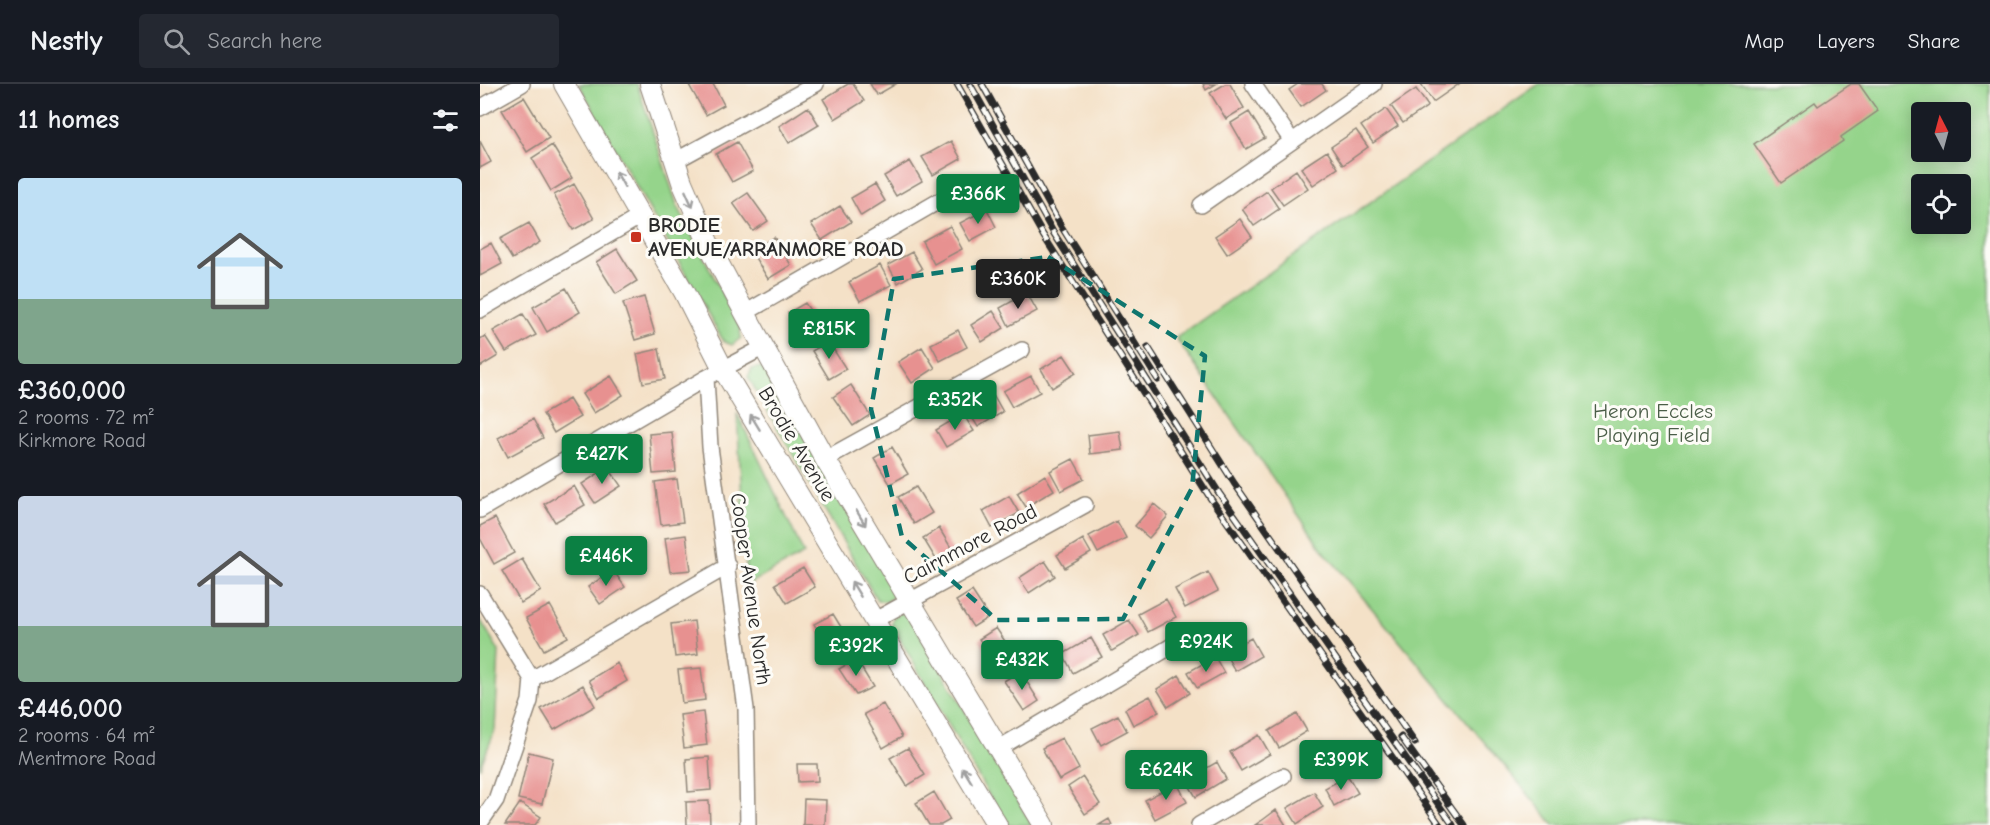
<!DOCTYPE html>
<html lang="en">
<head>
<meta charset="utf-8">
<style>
  :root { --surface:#171b24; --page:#242831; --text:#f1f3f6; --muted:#9ea1a6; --line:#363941; --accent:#0b8043 }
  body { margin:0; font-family:"Comic Neue",sans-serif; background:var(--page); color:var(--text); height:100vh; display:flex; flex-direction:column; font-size:22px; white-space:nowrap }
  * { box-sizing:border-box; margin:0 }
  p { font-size:20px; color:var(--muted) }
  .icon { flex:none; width:33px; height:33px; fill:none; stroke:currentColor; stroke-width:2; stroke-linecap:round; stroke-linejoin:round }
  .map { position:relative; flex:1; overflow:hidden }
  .side { display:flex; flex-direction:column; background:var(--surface); width:480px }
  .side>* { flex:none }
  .needle { width:39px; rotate:354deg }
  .tools { position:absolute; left:1431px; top:18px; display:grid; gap:12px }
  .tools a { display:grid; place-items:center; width:60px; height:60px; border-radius:6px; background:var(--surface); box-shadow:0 3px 15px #0003; font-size:30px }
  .price { position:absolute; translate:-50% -51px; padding:0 14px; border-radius:6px; background:var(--accent); color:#fff; font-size:20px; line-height:39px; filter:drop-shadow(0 2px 3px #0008) }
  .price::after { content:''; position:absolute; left:50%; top:36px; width:18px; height:14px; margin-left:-9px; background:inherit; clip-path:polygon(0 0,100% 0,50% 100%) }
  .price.on { background:#222; color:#fff }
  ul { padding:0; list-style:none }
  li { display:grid; align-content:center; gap:12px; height:318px; padding:0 18px }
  li span { display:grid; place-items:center; height:186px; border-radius:6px; color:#555 }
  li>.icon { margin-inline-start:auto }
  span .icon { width:108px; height:108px; fill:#fffc; stroke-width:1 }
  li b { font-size:26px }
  h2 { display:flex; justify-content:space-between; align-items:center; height:72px; padding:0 18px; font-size:26px }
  header { display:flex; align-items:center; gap:36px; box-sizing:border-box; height:84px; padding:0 30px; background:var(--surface); border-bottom:2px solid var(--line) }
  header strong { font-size:28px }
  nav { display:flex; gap:33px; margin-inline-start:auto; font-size:21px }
  .search { width:420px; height:54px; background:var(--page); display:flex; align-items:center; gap:15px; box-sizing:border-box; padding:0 21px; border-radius:6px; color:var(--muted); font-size:22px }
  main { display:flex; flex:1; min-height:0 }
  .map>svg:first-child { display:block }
</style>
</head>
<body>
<header>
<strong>Nestly</strong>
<div class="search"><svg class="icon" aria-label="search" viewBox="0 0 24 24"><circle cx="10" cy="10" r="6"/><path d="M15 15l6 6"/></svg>Search here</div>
<nav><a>Map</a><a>Layers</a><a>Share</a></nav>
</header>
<main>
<section class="side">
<h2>11 homes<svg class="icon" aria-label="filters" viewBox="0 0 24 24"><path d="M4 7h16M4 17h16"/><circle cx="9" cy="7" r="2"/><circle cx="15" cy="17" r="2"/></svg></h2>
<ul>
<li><span style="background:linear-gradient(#bfe0f5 65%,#7fa58c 0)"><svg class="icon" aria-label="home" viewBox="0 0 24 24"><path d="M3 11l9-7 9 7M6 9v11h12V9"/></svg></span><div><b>£360,000</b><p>2 rooms · 72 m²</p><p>Kirkmore Road</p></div></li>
<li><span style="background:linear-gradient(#c9d6e8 70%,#7fa58c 0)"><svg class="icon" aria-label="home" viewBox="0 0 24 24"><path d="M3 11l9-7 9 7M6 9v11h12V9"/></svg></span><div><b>£446,000</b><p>2 rooms · 64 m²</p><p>Mentmore Road</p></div></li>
</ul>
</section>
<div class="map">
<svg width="1510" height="741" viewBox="0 0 1510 741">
  <rect width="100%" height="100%" fill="#fdfcf7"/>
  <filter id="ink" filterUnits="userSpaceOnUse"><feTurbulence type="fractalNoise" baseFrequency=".0167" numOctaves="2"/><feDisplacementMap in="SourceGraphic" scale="12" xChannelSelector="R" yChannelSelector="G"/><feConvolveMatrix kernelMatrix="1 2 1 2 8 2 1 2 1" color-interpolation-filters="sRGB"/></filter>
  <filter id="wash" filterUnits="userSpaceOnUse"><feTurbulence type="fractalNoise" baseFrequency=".008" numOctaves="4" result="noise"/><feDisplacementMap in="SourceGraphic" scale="24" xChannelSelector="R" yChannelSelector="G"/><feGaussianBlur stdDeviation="1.35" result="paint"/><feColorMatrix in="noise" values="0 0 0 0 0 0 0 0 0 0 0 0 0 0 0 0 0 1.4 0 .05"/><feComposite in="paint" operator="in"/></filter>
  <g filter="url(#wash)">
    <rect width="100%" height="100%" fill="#f4e1c7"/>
    <path fill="#95d48b" stroke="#60805b" stroke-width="1.5" fill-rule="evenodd" d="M 99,0 L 157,0 L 197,121 L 260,244 L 261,254 L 252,261 L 244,258 Z
      M 1059,0 L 1510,0 L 1510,741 L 1074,741 L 842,465 L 696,254 ZM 1442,28 L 1480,28 L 1480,68 L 1442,68 ZM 1442,100 L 1480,100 L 1480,140 L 1442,140 Z
      M 281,283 L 286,286 L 414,505 L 414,511 L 407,518 L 397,516 L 268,293 L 272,285 Z
      M 257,329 L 324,470 L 267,501 Z
      M 423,528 L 429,531 L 552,741 L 526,741 L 412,541 L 413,533 Z
      M 0,535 L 19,567 L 15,646 L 0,684 Z"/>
    <g id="blocks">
      <path fill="#e79190" d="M 233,0 L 244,21 L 226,31 L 209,1 Z
        M 368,0 L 373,0 L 384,17 L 355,35 L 343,15 Z
        M 390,0 L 416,0 L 397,11 Z
        M 723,0 L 736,0 L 726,6 Z
        M 745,0 L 750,0 L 764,24 L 746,35 L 730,9 Z
        M 818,0 L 842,0 L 846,6 L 821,23 L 809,6 Z
        M 941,0 L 979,0 L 953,18 Z
        M 1371,0 L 1379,0 L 1398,27 L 1361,53 L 1363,57 L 1301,99 L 1274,60 L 1335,18 L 1338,22 Z
        M 936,5 L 948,22 L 923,39 L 911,22 Z
        M 44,13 L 69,54 L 47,68 L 22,26 Z
        M 328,23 L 339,41 L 309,59 L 299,42 Z
        M 906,25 L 918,42 L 893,59 L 881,42 Z
        M 769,28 L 785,54 L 766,65 L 751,39 Z
        M 876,46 L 888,63 L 863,81 L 851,63 Z
        M 0,57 L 11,78 L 0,84 Z
        M 471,57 L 481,75 L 453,91 L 442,73 Z
        M 257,58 L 273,87 L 252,98 L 236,70 Z
        M 72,61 L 92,94 L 71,107 L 52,74 Z
        M 847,67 L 858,84 L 833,101 L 821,84 Z
        M 430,77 L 442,97 L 416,112 L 404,92 Z
        M 816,86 L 828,104 L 803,121 L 791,104 Z
        M 94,100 L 114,135 L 93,146 L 74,111 Z
        M 395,100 L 405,117 L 381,132 L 371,114 Z
        M 787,107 L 799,125 L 774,142 L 762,125 Z
        M 268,109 L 288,137 L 273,147 L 253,119 Z
        M 360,122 L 371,138 L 342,156 L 331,140 Z
        M 507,125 L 516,143 L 490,157 L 480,139 Z
        M 760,135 L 772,153 L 747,170 L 735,152 Z
        M 49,139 L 60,158 L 32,175 L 20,155 Z
        M 470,142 L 482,165 L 454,180 L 442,157 Z
        M 294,153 L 311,181 L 288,195 L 271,167 Z
        M 11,159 L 22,180 L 0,192 L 0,165 Z
        M 137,165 L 157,197 L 136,210 L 116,178 Z
        M 432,168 L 442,185 L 418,199 L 408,181 Z
        M 400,181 L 411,201 L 380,217 L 369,198 Z
        M 86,204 L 100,228 L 67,248 L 53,223 Z
        M 547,209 L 557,227 L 529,242 L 520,224 Z
        M 164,213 L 175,250 L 155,256 L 143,219 Z
        M 325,219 L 344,247 L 327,258 L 308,229 Z
        M 513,227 L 524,244 L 502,258 L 491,241 Z
        M 43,230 L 56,251 L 26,268 L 13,247 Z
        M 478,246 L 487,263 L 460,277 L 451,260 Z
        M 5,252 L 18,272 L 0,283 L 0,255 Z
        M 348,257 L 366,285 L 349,295 L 332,267 Z
        M 442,263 L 455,284 L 432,299 L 418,278 Z
        M 179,265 L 185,295 L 163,299 L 157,270 Z
        M 584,271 L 596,289 L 572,304 L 561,285 Z
        M 131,292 L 143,311 L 114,329 L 102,310 Z
        M 551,292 L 560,308 L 532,323 L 523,307 Z
        M 371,301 L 390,331 L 373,342 L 353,313 Z
        M 514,312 L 523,328 L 498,343 L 488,327 Z
        M 89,315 L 100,333 L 74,349 L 63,330 Z
        M 483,330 L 494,347 L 466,363 L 456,346 Z
        M 53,335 L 63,354 L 28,373 L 18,354 Z
        M 640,347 L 643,366 L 610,370 L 608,351 Z
        M 192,348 L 196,388 L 173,390 L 169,350 Z
        M 412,363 L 428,390 L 410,400 L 394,374 Z
        M 593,375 L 604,395 L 581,407 L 570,387 Z
        M 128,383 L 141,402 L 115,419 L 102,400 Z
        M 565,391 L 574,406 L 546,423 L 537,409 Z
        M 197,395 L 203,438 L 181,441 L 175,398 Z
        M 94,402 L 105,421 L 75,438 L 64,420 Z
        M 436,403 L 452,429 L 434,440 L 418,413 Z
        M 529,412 L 539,429 L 512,444 L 503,427 Z
        M 674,420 L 688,432 L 669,454 L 655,442 Z
        M 15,434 L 34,469 L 14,480 L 0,454 L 0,442 Z
        M 637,437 L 646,454 L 618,469 L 609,452 Z
        M 459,444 L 476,472 L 460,482 L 443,454 Z
        M 206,451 L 211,486 L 190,488 L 185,454 Z
        M 603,455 L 611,469 L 585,484 L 577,471 Z
        M 42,475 L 61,507 L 41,519 L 22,487 Z
        M 565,477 L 575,492 L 549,509 L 539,494 Z
        M 323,484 L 335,503 L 307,519 L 295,500 Z
        M 133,486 L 145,503 L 120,520 L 108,503 Z
        M 728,488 L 738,507 L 705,524 L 695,505 Z
        M 492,507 L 509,533 L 493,543 L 476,517 Z
        M 686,515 L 696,533 L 668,548 L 658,530 Z
        M 70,521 L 88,553 L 64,566 L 46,534 Z
        M 353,530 L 369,556 L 350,567 L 334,540 Z
        M 649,536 L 659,551 L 632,567 L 623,551 Z
        M 214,537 L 218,570 L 195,573 L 191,540 Z
        M 516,544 L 537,575 L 520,586 L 499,555 Z
        M 611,554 L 622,573 L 593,589 L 583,570 Z
        M 771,554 L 781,572 L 755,587 L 745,569 Z
        M 735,573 L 744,589 L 717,604 L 708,588 Z
        M 376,575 L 393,603 L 376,611 L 359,585 Z
        M 137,579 L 147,597 L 119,614 L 109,596 Z
        M 221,584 L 225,616 L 202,619 L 198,586 Z
        M 540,587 L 559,617 L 544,627 L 524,597 Z
        M 699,591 L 710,609 L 688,623 L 677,605 Z
        M 103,601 L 115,622 L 74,646 L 61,625 Z
        M 670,612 L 679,628 L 653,641 L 645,625 Z
        M 403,620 L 422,653 L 403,664 L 384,630 Z
        M 223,628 L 227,661 L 204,664 L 200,631 Z
        M 817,630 L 827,647 L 799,664 L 789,647 Z
        M 638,631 L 647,647 L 621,661 L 612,644 Z
        M 779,651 L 790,670 L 761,687 L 750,668 Z
        M 582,654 L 599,685 L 579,696 L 562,664 Z
        M 428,664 L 445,691 L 427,702 L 410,674 Z
        M 49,668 L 73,674 L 62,720 L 38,715 Z
        M 229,673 L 231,706 L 208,708 L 206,675 Z
        M 737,678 L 746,695 L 716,713 L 706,696 Z
        M 317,680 L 337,680 L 338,697 L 318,698 Z
        M 868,692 L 878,709 L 854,722 L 845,704 Z
        M 603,693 L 620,720 L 605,730 L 588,703 Z
        M 697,699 L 707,718 L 675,735 L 665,716 Z
        M 454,708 L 470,736 L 461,741 L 449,741 L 436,719 Z
        M 834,708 L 843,723 L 817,740 L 807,724 Z
        M 324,715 L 346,716 L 345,741 L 323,741 Z
        M 229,717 L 230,741 L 207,741 L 206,718 Z
        M 40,719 L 61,733 L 55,741 L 25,741 Z
        M 796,726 L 806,741 L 775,741 L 784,735 Z
        M 629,735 L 632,741 L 619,741 Z"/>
    </g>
  </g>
  <g filter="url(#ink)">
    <use href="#blocks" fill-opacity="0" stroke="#908679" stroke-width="1.5"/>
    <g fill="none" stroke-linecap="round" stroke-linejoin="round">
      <g stroke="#908679" stroke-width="18">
        <path id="minor" d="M 773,0 L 812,57
          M 0,24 L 42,0
          M 195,77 L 336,0
          M 721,121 L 894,0
          M 0,226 L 161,132
          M 265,229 L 459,117
          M 345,375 L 542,266
          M 0,426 L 226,294
          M 0,510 L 52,595
          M 395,536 L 605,421
          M 519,664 L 712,550
          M 0,739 L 16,716 L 50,617 L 52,595 L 248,482
          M 268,741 L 266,625 L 230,363 L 226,294 L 284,263
          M 719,741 L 803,692"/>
      </g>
      <g stroke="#908679" stroke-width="22">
        <path id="tertiary" d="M 84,0 L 204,208 L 243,285 L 517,741
          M 170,0 L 202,98 L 231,165 L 265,229 L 345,375 L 564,741"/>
      </g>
      <use href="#minor" stroke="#fff" stroke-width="15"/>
      <use href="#tertiary" stroke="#fff" stroke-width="20"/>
      <g stroke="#2b2b2b" stroke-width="7">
        <path id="rail" d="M 477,0 L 563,151 L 731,415 L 960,741
          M 490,0 L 573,148 L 739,409 L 973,741
          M 502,0 L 581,142 L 678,296
          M 668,263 L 754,399 L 935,659
          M 921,653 L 984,741"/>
      </g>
      <use href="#rail" stroke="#fdfcf7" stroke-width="4.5" stroke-dasharray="14" stroke-linecap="butt"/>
    </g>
    <defs><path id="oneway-shaft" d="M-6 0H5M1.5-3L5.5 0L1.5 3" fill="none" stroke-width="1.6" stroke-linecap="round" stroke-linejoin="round" transform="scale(1.5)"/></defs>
    <g stroke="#a0a0a0">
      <use href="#oneway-shaft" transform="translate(140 95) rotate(-119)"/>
      <use href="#oneway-shaft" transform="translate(209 115) rotate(66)"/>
      <use href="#oneway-shaft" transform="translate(275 338) rotate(-121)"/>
      <use href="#oneway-shaft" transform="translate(381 434) rotate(59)"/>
      <use href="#oneway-shaft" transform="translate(376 505) rotate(-121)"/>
      <use href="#oneway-shaft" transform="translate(487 691) rotate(-121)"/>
    </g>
  </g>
  <path fill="none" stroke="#0f766e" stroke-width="4.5" stroke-dasharray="12 8" stroke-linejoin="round" d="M 568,173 L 725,272 L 712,404 L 643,535 L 517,536 L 422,453 L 391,325 L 414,195 Z"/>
  <rect fill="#c8321e" stroke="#fdfcf7" stroke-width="2" x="150" y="147" width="12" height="12" rx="3"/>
  <g text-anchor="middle" stroke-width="6" stroke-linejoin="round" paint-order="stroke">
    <g font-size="21" font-weight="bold" fill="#2b2b2b" stroke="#fdfcf7" text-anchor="start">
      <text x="168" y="148">BRODIE<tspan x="168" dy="24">AVENUE/ARRANMORE ROAD</tspan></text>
    </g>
    <g font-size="21" fill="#4b5e48" stroke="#fdfcf7">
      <text x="1173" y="334">Heron Eccles<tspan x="1173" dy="24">Playing Field</tspan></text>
    </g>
    <g font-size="21" fill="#2b2b2b" stroke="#fdfcf7">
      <text transform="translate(317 360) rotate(59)" y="7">Brodie Avenue</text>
      <text transform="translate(490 460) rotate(-28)" y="7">Cairnmore Road</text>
      <text transform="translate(271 505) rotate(82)" y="7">Cooper Avenue North</text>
    </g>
  </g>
</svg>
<div class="tools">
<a><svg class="needle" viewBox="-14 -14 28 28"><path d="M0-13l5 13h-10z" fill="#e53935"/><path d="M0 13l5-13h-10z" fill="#9ea1a6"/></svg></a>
<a><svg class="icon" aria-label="locate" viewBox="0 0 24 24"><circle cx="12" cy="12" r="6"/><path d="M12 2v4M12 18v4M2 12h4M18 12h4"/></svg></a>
</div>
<b class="price" style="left:498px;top:141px">£366K</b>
<b class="price on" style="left:538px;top:226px">£360K</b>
<b class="price" style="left:349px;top:276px">£815K</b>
<b class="price" style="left:475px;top:347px">£352K</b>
<b class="price" style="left:122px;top:401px">£427K</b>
<b class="price" style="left:126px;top:503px">£446K</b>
<b class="price" style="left:726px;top:589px">£924K</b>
<b class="price" style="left:376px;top:593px">£392K</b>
<b class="price" style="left:542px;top:607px">£432K</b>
<b class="price" style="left:861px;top:707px">£399K</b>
<b class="price" style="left:686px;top:717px">£624K</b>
</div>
</main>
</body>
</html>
